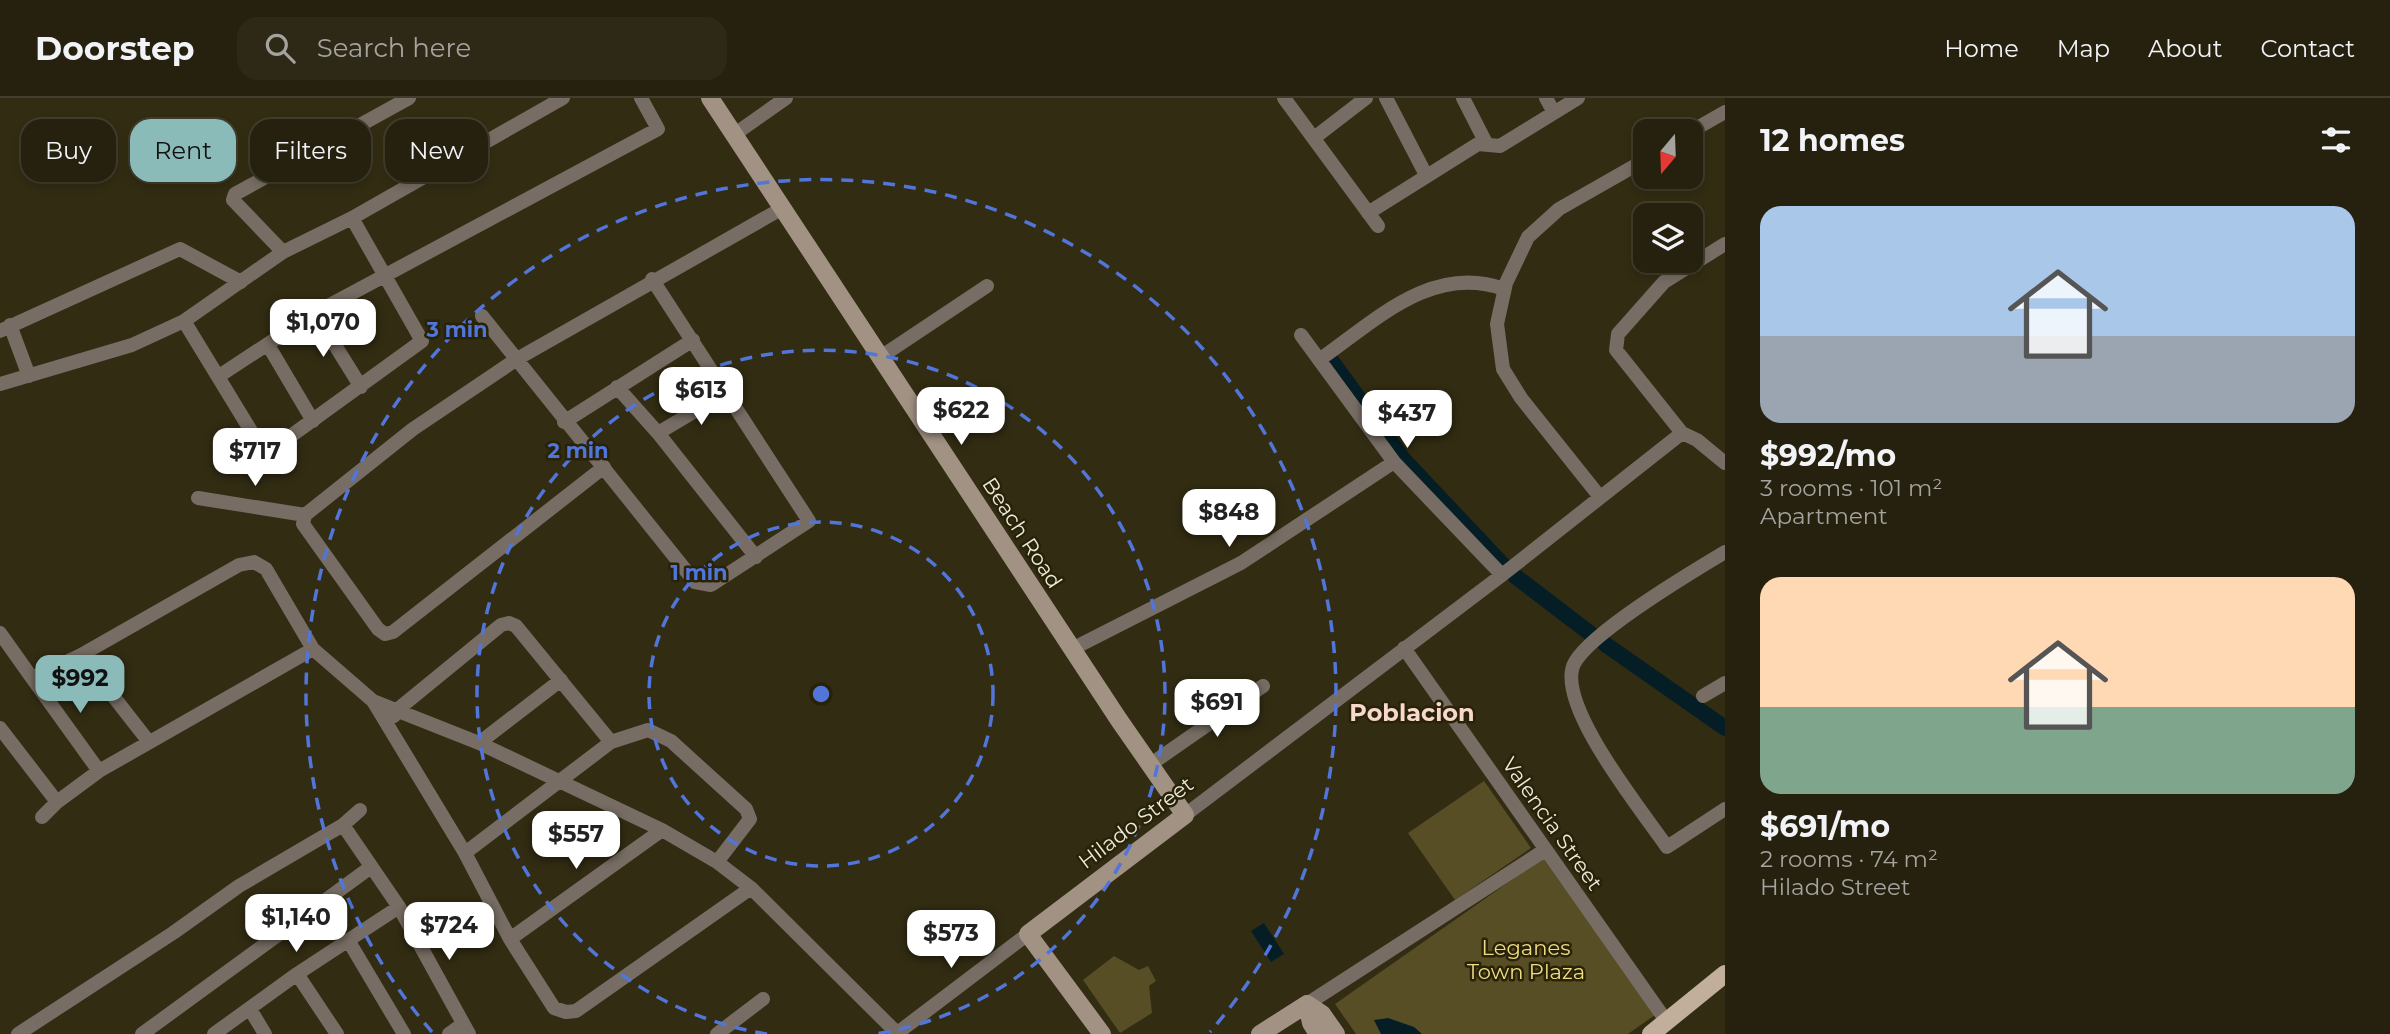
<!DOCTYPE html>
<html lang="en">
<head>
<meta charset="utf-8">
<style>
  :root { --surface:#26210e; --page:#2e2917; --text:#f1f3f6; --muted:#a4a39e; --line:#423e2e; --accent:#8bbbb9 }
  body { margin:0; font-family:Montserrat,sans-serif; background:var(--page); color:var(--text); height:100vh; display:flex; flex-direction:column; font-size:26px; white-space:nowrap }
  * { box-sizing:border-box; margin:0 }
  p { font-size:23px; color:var(--muted) }
  .icon { flex:none; width:38px; height:38px; fill:none; stroke:currentColor; stroke-width:2; stroke-linecap:round; stroke-linejoin:round }
  .map { position:relative; flex:1; overflow:hidden }
  .drawer { display:flex; flex-direction:column; background:var(--surface); width:665px }
  .drawer>* { flex:none }
  .guide { position:absolute; left:21px; top:21px; width:665px; height:63px; display:flex; gap:14px }
  .needle { width:46px; rotate:199deg }
  .buttons { position:absolute; left:1633px; top:21px; display:grid; gap:14px }
  .buttons a { display:grid; place-items:center; width:70px; height:70px; border-radius:14px; background:var(--surface); box-shadow:0 4px 10px #0003,0 0 0 2px var(--line); font-size:35px }
  .price { position:absolute; translate:-50% -60px; padding:0 16px; border-radius:14px; background:#fff; color:#222; font-size:23px; line-height:46px; filter:drop-shadow(0 2px 4px #0008) }
  .price::after { content:''; position:absolute; left:50%; top:42px; width:21px; height:16px; margin-left:-10px; background:inherit; clip-path:polygon(0 0,100% 0,50% 100%) }
  .price.active { background:var(--accent); color:#111 }
  ul { padding:0; list-style:none }
  li { display:grid; align-content:center; gap:14px; height:371px; padding:0 35px }
  li span { display:grid; place-items:center; height:217px; border-radius:21px; color:#555 }
  li>.icon { margin-inline-start:auto }
  span .icon { width:126px; height:126px; fill:#fffc; stroke-width:1 }
  li b { font-size:30px }
  h2 { display:flex; justify-content:space-between; align-items:center; height:84px; padding:0 35px; font-size:30px }
  .chip { padding:0 24px; border-radius:21px; background:var(--surface); box-shadow:0 4px 10px #0003,0 0 0 2px var(--line); font-size:24px; line-height:63px }
  .chip.active { background:var(--accent); color:#111 }
  header { display:flex; align-items:center; gap:42px; box-sizing:border-box; height:98px; padding:0 35px; background:var(--surface); border-bottom:2px solid var(--line) }
  header strong { font-size:33px }
  nav { display:flex; gap:38px; margin-inline-start:auto; font-size:24px }
  .search { width:490px; height:63px; background:var(--page); display:flex; align-items:center; gap:18px; box-sizing:border-box; padding:0 24px; border-radius:21px; color:var(--muted); font-size:26px }
  main { display:flex; flex:1; min-height:0 }
  .map>svg:first-child { display:block }
</style>
</head>
<body>
<header>
<strong>Doorstep</strong>
<div class="search"><svg class="icon" aria-label="search" viewBox="0 0 24 24"><circle cx="10" cy="10" r="6"/><path d="M15 15l6 6"/></svg>Search here</div>
<nav><a>Home</a><a>Map</a><a>About</a><a>Contact</a></nav>
</header>
<main>
<div class="map">
<svg width="1725" height="936" viewBox="0 0 1725 936">
  <rect width="100%" height="100%" fill="#322c13"/>
  <path fill="#574e26" d="M 1484,683 L 1531,750 L 1455,802 L 1408,735 Z
    M 1543,760 L 1655,917 L 1628,936 L 1356,936 L 1335,906 Z
    M 1114,858 L 1139,872 L 1148,868 L 1156,883 L 1149,888 L 1152,915 L 1120,935 L 1083,882 Z"/>
  <path fill="#051e25" d="M 1264,825 L 1284,856 L 1271,864 L 1251,833 Z
    M 1388,920 L 1414,929 L 1422,936 L 1381,936 L 1374,922 Z"/>
  <g fill="none" stroke-linecap="round" stroke-linejoin="round">
    <path stroke="#051e25" stroke-width="16" d="M 1330,261 L 1403,361 L 1503,467
      M 1515,478 L 1591,536
      M 1605,546 L 1725,630"/>
    <path stroke="#776d64" stroke-width="14" d="M 1284,0 L 1378,128
      M 1386,0 L 1426,77
      M 1463,0 L 1486,45
      M 1546,0 L 1553,13
      M 1690,34 L 1725,14
      M 735,36 L 786,0
      M 1314,40 L 1366,0
      M 1368,115 L 1478,46 L 1500,48 L 1578,0
      M 1725,146 L 1664,184 L 1618,236 L 1616,252 L 1682,335 L 1697,342 L 1725,365
      M 283,154 L 233,102 L 235,96 L 409,0
      M 315,215 L 361,289
      M 482,218 L 695,484 L 711,487 L 809,423 L 652,181
      M 184,223 L 262,351 L 270,353 L 422,243 L 352,120
      M 10,227 L 29,278
      M 0,233 L 180,151 L 241,184
      M 1301,237 L 1394,364 L 1502,477
      M 268,247 L 313,323
      M 879,260 L 987,188
      M 1319,262 C 1375,223 1432,165 1504,191
      M 219,278 L 315,215 L 658,31 L 641,0
      M 0,286 L 132,247 L 184,223 L 283,154 L 352,120 L 563,0
      M 617,289 L 658,335 L 756,459
      M 564,324 L 693,242
      M 658,335 L 727,294
      M 604,369 L 393,534 L 385,536 L 378,531 L 303,426 L 305,417 L 413,331 L 517,261 L 781,111
      M 1600,399 L 1521,300 L 1503,271 L 1497,226 L 1506,185 L 1528,139 L 1559,111 L 1645,62
      M 198,400 L 305,417
      M 1725,454 C 1690,475 1594,532 1575,564 C 1552,603 1644,715 1667,749 L 1725,711
      M 0,535 L 32,580 L 81,557 L 239,467 L 254,464 L 266,471 L 313,551
      M 1404,550 L 1667,924
      M 1072,551 L 1241,465 L 1394,364
      M 81,557 L 149,644
      M 32,580 L 99,673
      M 1703,598 L 1725,585
      M 373,603 L 465,755 L 510,841 L 554,910 L 566,914 L 576,913 L 751,790
      M 394,618 L 397,612 L 501,527 L 509,525 L 516,528 L 611,644 L 648,632 L 671,643 L 746,711 L 750,721 L 717,764
      M 0,630 L 57,704
      M 479,645 L 561,582
      M 1151,666 L 1263,588
      M 1185,717 L 1502,477 L 1682,335
      M 42,719 L 57,704 L 99,673 L 313,551 L 373,603 L 479,645 L 662,732 L 717,764 L 751,790 L 897,935
      M 343,727 L 360,712
      M 465,755 L 611,644
      M 510,841 L 662,732
      M 348,842 L 404,936
      M 297,876 L 337,936
      M 1307,906 L 1545,752
      M 250,911 L 265,936
      M 18,936 L 173,835 L 239,788 L 343,727 L 399,809 L 469,936
      M 142,936 L 371,769
      M 214,936 L 297,876 L 399,809
      M 449,936 L 463,926
      M 717,936 L 763,901
      M 896,936 L 1028,836"/>
    <path stroke="#a19283" stroke-width="18" d="M 710,0 L 1119,622 L 1185,717 L 1028,836 L 1102,936
      M 1307,906 L 1322,916 L 1336,936
      M 1307,906 L 1311,925 L 1318,936
      M 1260,936 L 1307,906"/>
    <path stroke="#c1ae9b" stroke-width="18" d="M 1651,936 L 1725,876"/>
  </g>
  <g fill="none" stroke="#5175d9" stroke-width="3.5" stroke-dasharray="12 9">
    <circle cx="821" cy="596" r="172"/>
    <path d="M767 936A344 344 0 1 1 875 936"/>
    <path d="M432 934A515 515 0 1 1 1210 934"/>
  </g>
  <g text-anchor="middle" stroke-width="5" stroke-linejoin="round" paint-order="stroke">
    <g font-size="21" fill="#edeadb" stroke="#282209">
      <text transform="translate(1022 435) rotate(57)" y="7">Beach Road</text>
      <text transform="translate(1136 725) rotate(-37)" y="7">Hilado Street</text>
      <text transform="translate(1552 726) rotate(55)" y="7">Valencia Street</text>
    </g>
    <g font-size="21" fill="#f0db80" stroke="#282209">
      <text x="1526" y="857">Leganes<tspan x="1526" dy="24">Town Plaza</tspan></text>
    </g>
    <g font-size="24" font-weight="bold" fill="#f8d7cc" stroke="#282209">
      <text x="1412" y="623">Poblacion</text>
    </g>
  </g>
  <circle cx="821" cy="596" r="10" fill="#5175d9" stroke="#282209" stroke-width="3.5"/>
  <g font-size="21" text-anchor="middle" font-weight="bold" fill="#5175d9" stroke="#282209" stroke-width="5" stroke-linejoin="round" paint-order="stroke">
    <text x="457" y="239">3 min</text>
    <text x="578" y="360">2 min</text>
    <text x="699" y="482">1 min</text>
  </g>
</svg>
<div class="buttons">
<a><svg class="needle" viewBox="-14 -14 28 28"><path d="M0-13l5 13h-10z" fill="#e53935"/><path d="M0 13l5-13h-10z" fill="#a4a39e"/></svg></a>
<a><svg class="icon" aria-label="layers" viewBox="0 0 24 24"><path d="M12 4l9 5-9 5-9-5zM3 14l9 5 9-5"/></svg></a>
</div>
<b class="price" style="left:323px;top:261px">$1,070</b>
<b class="price" style="left:701px;top:329px">$613</b>
<b class="price" style="left:961px;top:349px">$622</b>
<b class="price" style="left:1407px;top:352px">$437</b>
<b class="price" style="left:255px;top:390px">$717</b>
<b class="price" style="left:1229px;top:451px">$848</b>
<b class="price active" style="left:80px;top:617px">$992</b>
<b class="price" style="left:1217px;top:641px">$691</b>
<b class="price" style="left:576px;top:773px">$557</b>
<b class="price" style="left:296px;top:856px">$1,140</b>
<b class="price" style="left:449px;top:864px">$724</b>
<b class="price" style="left:951px;top:872px">$573</b>
<div class="guide">
<a class="chip">Buy</a>
<a class="chip active">Rent</a>
<a class="chip">Filters</a>
<a class="chip">New</a>
</div>
</div>
<section class="drawer">
<h2>12 homes<svg class="icon" aria-label="filters" viewBox="0 0 24 24"><path d="M4 7h16M4 17h16"/><circle cx="9" cy="7" r="2"/><circle cx="15" cy="17" r="2"/></svg></h2>
<ul>
<li><span style="background:linear-gradient(#a9c7e8 60%,#9aa5b1 0)"><svg class="icon" aria-label="home" viewBox="0 0 24 24"><path d="M3 11l9-7 9 7M6 9v11h12V9"/></svg></span><div><b>$992/mo</b><p>3 rooms · 101 m²</p><p>Apartment</p></div></li>
<li><span style="background:linear-gradient(#ffd9b3 60%,#7fa58c 0)"><svg class="icon" aria-label="home" viewBox="0 0 24 24"><path d="M3 11l9-7 9 7M6 9v11h12V9"/></svg></span><div><b>$691/mo</b><p>2 rooms · 74 m²</p><p>Hilado Street</p></div></li>
</ul>
</section>
</main>
</body>
</html>
